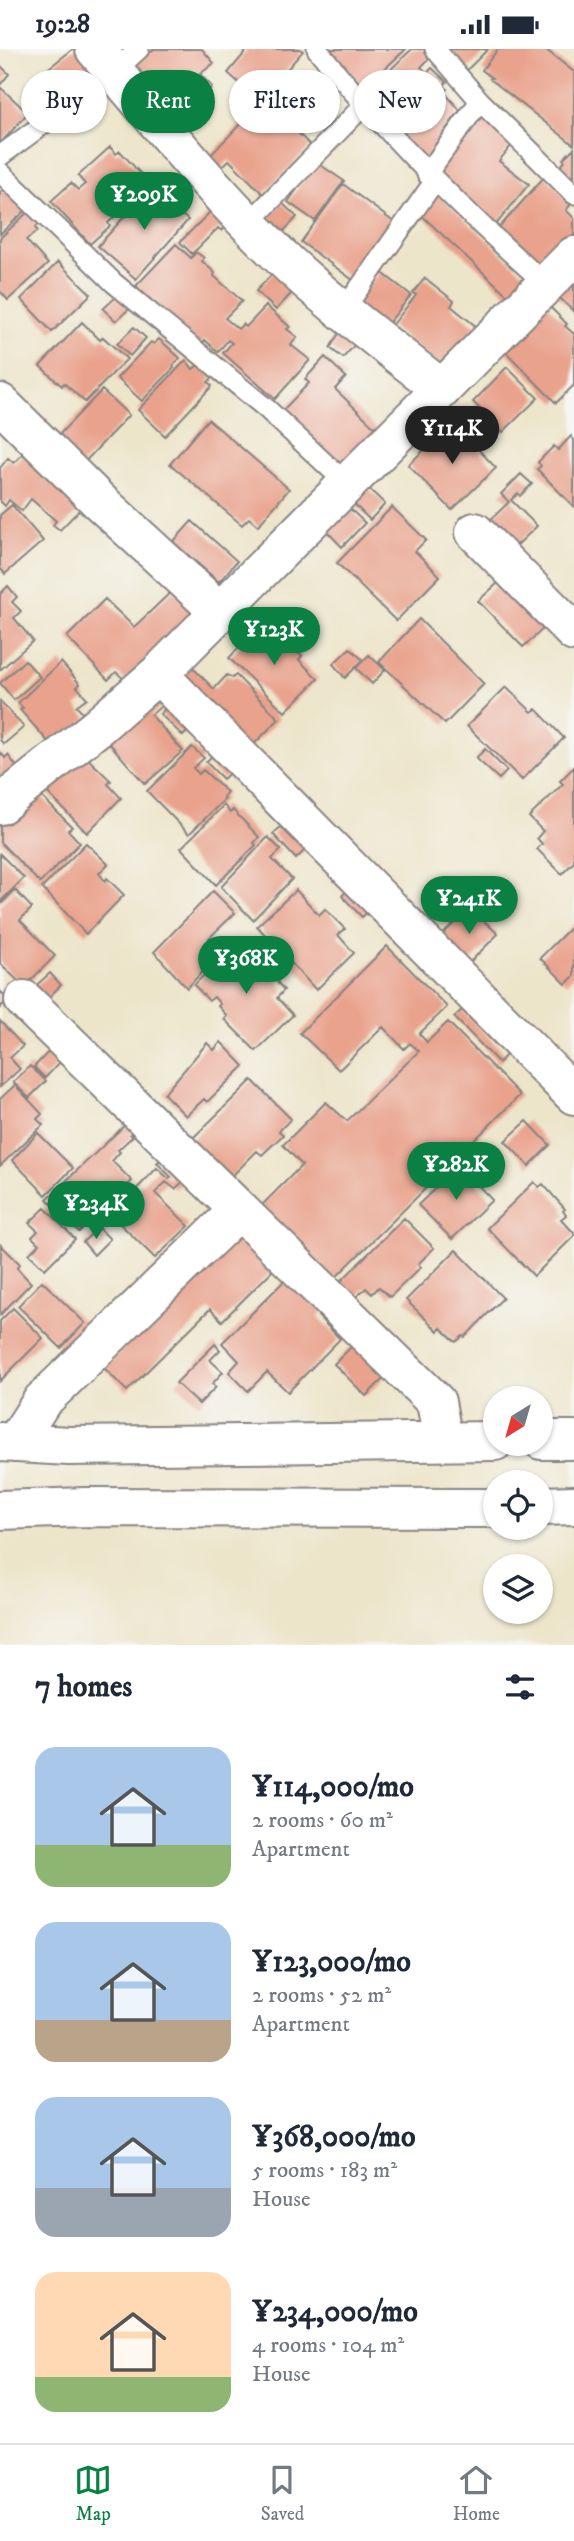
<!DOCTYPE html>
<html lang="en">
<head>
<meta charset="utf-8">
<style>
  :root { --surface:#fff; --page:#f6f6f7; --text:#1f2937; --muted:#747a83; --line:#e0e1e3; --accent:#0b8043 }
  body { margin:0; font-family:"IM FELL DW Pica",serif; background:var(--page); color:var(--text); height:100vh; display:flex; flex-direction:column; font-size:26px; white-space:nowrap }
  * { box-sizing:border-box; margin:0 }
  p { font-size:23px; color:var(--muted) }
  .icon { flex:none; width:38px; height:38px; fill:none; stroke:currentColor; stroke-width:2; stroke-linecap:round; stroke-linejoin:round }
  .map { position:relative; height:1596px; overflow:hidden }
  .panel { display:flex; flex-direction:column; background:var(--surface); flex:1 }
  .panel>* { flex:none }
  .guide { position:absolute; left:21px; top:21px; width:532px; height:63px; display:flex; gap:14px }
  .needle { width:46px; rotate:217deg }
  .fabs { position:absolute; left:483px; top:1337px; display:grid; gap:14px }
  .fabs a { display:grid; place-items:center; width:70px; height:70px; border-radius:50%; background:var(--surface); box-shadow:0 2px 5px #0004; font-size:35px }
  .price { position:absolute; translate:-50% -60px; padding:0 16px; border-radius:24px; background:var(--accent); color:#fff; font-size:23px; line-height:46px; filter:drop-shadow(0 2px 4px #0008) }
  .price::after { content:''; position:absolute; left:50%; top:42px; width:21px; height:16px; margin-left:-10px; background:inherit; clip-path:polygon(0 0,100% 0,50% 100%) }
  .price.on { background:#222; color:#fff }
  ul { padding:0; list-style:none }
  li { display:flex; align-items:center; gap:21px; height:175px; padding:0 35px }
  li span { display:grid; place-items:center; flex:none; width:196px; height:140px; border-radius:21px; color:#555 }
  li>.icon { margin-inline-start:auto }
  span .icon { width:84px; height:84px; fill:#fffc; stroke-width:1 }
  li b { font-size:30px }
  h2 { display:flex; justify-content:space-between; align-items:center; height:84px; padding:0 35px; font-size:30px }
  .chip { padding:0 24px; border-radius:32px; background:var(--surface); box-shadow:0 2px 5px #0004; font-size:24px; line-height:63px }
  .chip.on { background:var(--accent); color:#fff }
  .status { display:flex; justify-content:space-between; align-items:center; height:49px; padding:0 35px; background:var(--surface); direction:ltr }
  .status svg { height:19px; fill:currentColor }
  .dock { display:flex; justify-content:space-around; align-items:center; height:98px; border-top:2px solid var(--line); background:var(--surface); font-size:19px; color:var(--muted) }
  .dock a { display:grid; justify-items:center; gap:4px }
  .dock .on { color:var(--accent) }
  .map>svg:first-child { display:block }
</style>
</head>
<body>
<div class="status"><b>19:28</b><svg viewBox="0 0 49 12"><path d="M0 12V9h3v3zM5 12V6h3v6zM10 12V3h3v9zM15 12V0h3v12zM26 1h20v11H26zM47 4h2v5h-2z"/></svg></div>
<div class="map">
<svg width="574" height="1596" viewBox="0 0 574 1596">
  <rect width="100%" height="100%" fill="#f6f6f2"/>
  <filter id="ink" filterUnits="userSpaceOnUse"><feTurbulence type="fractalNoise" baseFrequency=".0143" numOctaves="2"/><feDisplacementMap in="SourceGraphic" scale="14" xChannelSelector="R" yChannelSelector="G"/><feConvolveMatrix kernelMatrix="1 2 1 2 8 2 1 2 1" color-interpolation-filters="sRGB"/></filter>
  <filter id="wash" filterUnits="userSpaceOnUse"><feTurbulence type="fractalNoise" baseFrequency=".00686" numOctaves="4" result="noise"/><feDisplacementMap in="SourceGraphic" scale="28" xChannelSelector="R" yChannelSelector="G"/><feGaussianBlur stdDeviation="1.57" result="paint"/><feColorMatrix in="noise" values="0 0 0 0 0 0 0 0 0 0 0 0 0 0 0 0 0 1.4 0 .05"/><feComposite in="paint" operator="in"/></filter>
  <g filter="url(#wash)">
    <rect width="100%" height="100%" fill="#ede5ca"/>
    <g id="blocks">
      <path fill="#e9a28c" d="M 73,0 L 79,0 L 98,23 L 51,59 L 31,33 Z
        M 154,0 L 202,0 L 214,14 L 200,25 L 212,38 L 170,76 L 127,24 Z
        M 248,0 L 300,0 L 303,2 L 255,57 L 244,48 L 248,42 L 228,24 Z
        M 327,0 L 406,0 L 364,39 Z
        M 412,0 L 426,0 L 433,6 L 421,18 L 427,24 L 432,19 L 447,33 L 444,36 L 447,40 L 444,43 L 460,61 L 424,111 L 365,45 Z
        M 446,0 L 488,0 L 467,21 Z
        M 498,0 L 545,0 L 574,23 L 574,96 L 490,30 L 492,29 L 482,21 Z
        M 0,16 L 9,25 L 0,36 Z
        M 0,38 L 28,64 L 0,95 Z
        M 267,47 L 288,67 L 284,70 L 311,97 L 263,145 L 229,111 L 216,124 L 204,113 Z
        M 481,64 L 514,93 L 499,112 L 529,135 L 494,178 L 436,122 Z
        M 110,98 L 116,105 L 120,102 L 150,135 L 108,174 L 110,177 L 90,195 L 51,152 L 71,134 L 78,141 L 85,135 L 78,127 Z
        M 574,99 L 574,131 L 560,118 L 565,112 L 563,110 Z
        M 316,113 L 344,132 L 315,172 L 288,153 Z
        M 545,127 L 573,153 L 566,161 L 574,169 L 574,190 L 544,223 L 497,181 Z
        M 343,135 L 395,174 L 353,231 L 301,193 Z
        M 153,136 L 180,158 L 176,161 L 188,171 L 136,230 L 98,197 Z
        M 6,139 L 26,161 L 0,185 L 0,143 Z
        M 437,145 L 532,232 L 514,252 L 420,165 Z
        M 282,154 L 297,168 L 283,183 L 268,169 Z
        M 216,157 L 231,172 L 222,182 L 218,179 L 192,205 L 180,193 Z
        M 29,162 L 40,174 L 35,179 L 38,182 L 26,191 L 48,215 L 8,251 L 0,242 L 0,189 Z
        M 176,195 L 191,209 L 196,203 L 204,209 L 202,212 L 215,224 L 214,227 L 242,252 L 225,269 L 238,280 L 243,275 L 246,278 L 266,257 L 290,278 L 287,280 L 297,288 L 291,296 L 310,311 L 275,350 L 223,304 L 232,294 L 228,291 L 218,303 L 205,291 L 200,297 L 136,237 Z
        M 58,213 L 91,245 L 52,283 L 21,250 Z
        M 279,218 L 299,236 L 276,261 L 256,242 Z
        M 380,222 L 411,246 L 383,281 L 352,257 Z
        M 425,229 L 454,252 L 451,257 L 478,279 L 445,321 L 391,278 L 416,246 L 413,244 Z
        M 568,230 L 574,236 L 574,263 L 558,247 Z
        M 117,247 L 130,259 L 116,272 L 103,260 Z
        M 547,255 L 567,275 L 565,277 L 574,285 L 574,336 L 556,354 L 502,299 Z
        M 82,273 L 100,291 L 103,288 L 127,310 L 85,353 L 64,334 L 62,337 L 40,317 Z
        M 344,276 L 360,290 L 343,309 L 330,299 Z
        M 134,278 L 146,289 L 130,307 L 117,295 Z
        M 159,290 L 180,309 L 173,317 L 174,319 L 142,352 L 117,329 L 151,293 L 154,295 Z
        M 325,308 L 346,328 L 335,340 L 381,384 L 344,419 L 282,362 L 309,334 L 305,330 Z
        M 186,311 L 193,320 L 198,316 L 213,328 L 208,333 L 212,337 L 165,387 L 138,361 Z
        M 507,318 L 538,349 L 503,383 L 473,353 Z
        M 102,341 L 129,366 L 79,419 L 52,393 Z
        M 208,370 L 289,440 L 258,477 L 249,469 L 242,476 L 170,415 Z
        M 453,374 L 496,419 L 452,461 L 408,416 Z
        M 571,387 L 574,391 L 574,458 L 537,420 L 541,417 L 538,413 L 554,397 L 558,401 Z
        M 26,401 L 87,453 L 60,481 L 53,476 L 56,472 L 31,450 L 22,462 L 9,451 L 5,457 L 0,452 L 0,419 L 8,409 L 14,414 Z
        M 521,425 L 532,435 L 520,447 L 518,444 L 511,451 L 537,477 L 513,500 L 487,474 L 509,453 L 501,445 Z
        M 364,435 L 385,455 L 370,471 L 349,450 Z
        M 345,455 L 365,474 L 342,498 L 322,477 Z
        M 12,456 L 43,492 L 5,525 L 0,519 L 0,466 Z
        M 392,458 L 426,491 L 415,502 L 440,527 L 396,572 L 337,514 Z
        M 192,472 L 237,512 L 219,533 L 173,493 Z
        M 498,534 L 543,580 L 523,598 L 478,552 Z
        M 8,537 L 17,548 L 12,553 L 21,562 L 14,569 L 33,592 L 0,621 L 0,545 Z
        M 173,541 L 197,566 L 125,631 L 116,623 L 108,631 L 67,588 L 105,550 L 134,578 Z
        M 419,570 L 484,635 L 445,675 L 379,613 Z
        M 262,574 L 302,607 L 299,611 L 318,630 L 285,663 L 229,609 Z
        M 350,599 L 363,611 L 345,629 L 333,615 Z
        M 369,606 L 385,621 L 372,635 L 356,619 Z
        M 25,611 L 40,628 L 14,651 L 0,634 Z
        M 186,612 L 214,640 L 227,626 L 232,629 L 236,626 L 279,670 L 245,704 L 170,627 Z
        M 61,613 L 80,635 L 77,638 L 87,649 L 76,657 L 87,669 L 53,698 L 20,661 L 23,659 L 18,654 Z
        M 158,638 L 169,650 L 151,666 L 183,702 L 145,735 L 103,687 Z
        M 506,638 L 532,663 L 536,660 L 564,689 L 522,731 L 467,677 Z
        M 0,652 L 24,678 L 4,695 L 0,691 Z
        M 172,653 L 194,675 L 183,687 L 160,665 Z
        M 192,698 L 204,709 L 193,719 L 199,725 L 203,721 L 227,743 L 223,748 L 225,750 L 189,785 L 147,742 Z
        M 219,700 L 236,718 L 223,730 L 206,713 Z
        M 485,700 L 507,722 L 499,730 L 476,709 Z
        M 0,703 L 5,709 L 8,706 L 22,725 L 0,744 Z
        M 81,703 L 111,732 L 108,735 L 121,749 L 87,784 L 44,740 Z
        M 574,718 L 574,813 L 562,825 L 537,800 L 542,795 L 537,789 L 543,782 L 529,768 L 563,735 L 560,732 Z
        M 35,741 L 72,778 L 68,781 L 80,794 L 40,834 L 0,793 L 0,774 Z
        M 224,756 L 230,764 L 233,761 L 259,788 L 254,794 L 256,796 L 216,836 L 181,799 Z
        M 284,775 L 307,799 L 296,810 L 273,785 Z
        M 268,788 L 281,801 L 272,810 L 292,830 L 253,871 L 221,838 Z
        M 86,794 L 108,815 L 99,824 L 105,832 L 107,829 L 124,846 L 86,885 L 42,839 Z
        M 0,805 L 24,829 L 0,853 Z
        M 350,838 L 371,860 L 362,868 L 342,847 Z
        M 15,841 L 32,859 L 20,871 L 55,907 L 24,938 L 0,914 L 0,856 Z
        M 296,841 L 319,866 L 325,860 L 345,880 L 338,886 L 354,904 L 316,941 L 257,877 Z
        M 213,842 L 235,864 L 209,889 L 222,902 L 187,939 L 154,903 Z
        M 470,859 L 498,885 L 467,916 L 440,888 Z
        M 574,875 L 574,927 L 566,935 L 540,909 Z
        M 236,895 L 247,908 L 243,913 L 247,916 L 252,910 L 259,917 L 264,912 L 281,928 L 277,933 L 284,941 L 277,949 L 293,966 L 256,1002 L 224,970 L 227,967 L 218,957 L 220,955 L 214,948 L 209,952 L 194,936 Z
        M 387,897 L 447,958 L 419,985 L 427,993 L 448,973 L 520,1046 L 331,1233 L 259,1159 L 302,1116 L 283,1096 L 326,1053 L 347,1072 L 419,1002 L 410,994 L 404,1000 L 383,978 L 339,1021 L 300,984 Z
        M 50,924 L 61,936 L 42,955 L 30,942 Z
        M 0,942 L 8,950 L 0,959 Z
        M 462,961 L 506,1006 L 499,1014 L 454,968 Z
        M 0,972 L 23,997 L 10,1009 L 20,1020 L 0,1038 Z
        M 221,993 L 244,1017 L 207,1053 L 204,1050 L 186,1067 L 164,1045 L 207,994 L 214,1001 Z
        M 52,999 L 63,1010 L 45,1029 L 34,1018 Z
        M 30,1017 L 46,1032 L 29,1049 L 13,1033 Z
        M 252,1031 L 291,1070 L 279,1082 L 283,1086 L 262,1106 L 257,1102 L 229,1130 L 190,1092 Z
        M 15,1036 L 42,1065 L 37,1070 L 43,1076 L 0,1117 L 0,1050 Z
        M 527,1072 L 550,1096 L 529,1117 L 505,1092 Z
        M 128,1073 L 135,1079 L 130,1085 L 133,1087 L 118,1101 L 120,1103 L 112,1112 L 132,1132 L 79,1183 L 47,1150 Z
        M 38,1084 L 73,1119 L 46,1146 L 12,1111 Z
        M 167,1104 L 188,1128 L 175,1140 L 166,1133 L 155,1144 L 189,1177 L 155,1209 L 111,1166 L 157,1119 L 169,1130 L 171,1128 L 157,1114 Z
        M 465,1116 L 480,1132 L 477,1135 L 492,1151 L 452,1190 L 418,1156 L 451,1124 L 456,1121 L 458,1124 Z
        M 534,1133 L 539,1138 L 543,1135 L 565,1160 L 563,1162 L 566,1166 L 561,1170 L 574,1184 L 574,1187 L 534,1227 L 487,1179 Z
        M 45,1159 L 75,1190 L 45,1220 L 29,1205 L 39,1195 L 32,1188 L 38,1182 L 29,1174 Z
        M 404,1169 L 434,1199 L 418,1215 L 421,1218 L 390,1248 L 379,1238 L 372,1245 L 366,1239 L 348,1255 L 333,1240 Z
        M 98,1178 L 110,1190 L 94,1206 L 83,1193 Z
        M 243,1180 L 279,1215 L 222,1272 L 210,1260 L 127,1342 L 104,1319 Z
        M 1,1196 L 20,1215 L 17,1219 L 31,1234 L 0,1266 Z
        M 456,1201 L 503,1249 L 465,1288 L 463,1287 L 456,1293 L 441,1279 L 438,1282 L 406,1251 Z
        M 289,1227 L 323,1263 L 318,1267 L 340,1290 L 288,1343 L 267,1323 L 248,1342 L 229,1323 L 239,1312 L 222,1294 Z
        M 42,1232 L 85,1274 L 61,1299 L 18,1257 Z
        M 13,1259 L 43,1289 L 0,1332 L 0,1272 Z
        M 357,1292 L 389,1324 L 366,1347 L 334,1315 Z
        M 215,1295 L 220,1301 L 210,1311 L 223,1323 L 212,1335 L 216,1338 L 199,1355 L 176,1334 Z"/>
    </g>
  </g>
  <g filter="url(#ink)">
    <use href="#blocks" fill-opacity="0" stroke="#888482" stroke-width="2"/>
    <g fill="none" stroke-linecap="round" stroke-linejoin="round">
      <g stroke="#888482" stroke-width="23">
        <path id="lane" d="M 317,0 C 387,86 464,163 547,236
          M 435,0 L 480,52 L 574,145
          M 0,107 L 115,22 L 139,0
          M 0,123 L 114,234 L 267,360 L 347,435
          M 427,125 L 480,52
          M 249,174 L 363,57
          M 343,262 L 434,133"/>
      </g>
      <g stroke="#888482" stroke-width="42">
        <path id="street" d="M 95,0 C 155,69 211,140 277,204 C 328,253 386,296 442,340
          M 0,354 L 98,451 L 220,563
          M 475,483 L 574,583
          M 158,625 L 574,1046
          M 0,756 L 95,680 L 158,625 L 574,207
          M 24,951 L 436,1353 L 443,1392
          M 541,1391 L 574,1391
          M 0,1393 L 69,1397 L 495,1392
          M 15,1394 L 42,1352 L 239,1161
          M 541,1457 L 574,1456
          M 0,1461 L 85,1458 L 495,1459"/>
      </g>
      <use href="#lane" stroke="#fff" stroke-width="19"/>
      <use href="#street" stroke="#fff" stroke-width="38"/>
    </g>
  </g>
</svg>
<div class="fabs">
<a><svg class="needle" viewBox="-14 -14 28 28"><path d="M0-13l5 13h-10z" fill="#e53935"/><path d="M0 13l5-13h-10z" fill="#747a83"/></svg></a>
<a><svg class="icon" aria-label="locate" viewBox="0 0 24 24"><circle cx="12" cy="12" r="6"/><path d="M12 2v4M12 18v4M2 12h4M18 12h4"/></svg></a>
<a><svg class="icon" aria-label="layers" viewBox="0 0 24 24"><path d="M12 4l9 5-9 5-9-5zM3 14l9 5 9-5"/></svg></a>
</div>
<b class="price" style="left:144px;top:183px">¥209K</b>
<b class="price on" style="left:452px;top:417px">¥114K</b>
<b class="price" style="left:274px;top:618px">¥123K</b>
<b class="price" style="left:469px;top:887px">¥241K</b>
<b class="price" style="left:246px;top:947px">¥368K</b>
<b class="price" style="left:456px;top:1153px">¥282K</b>
<b class="price" style="left:96px;top:1192px">¥234K</b>
<div class="guide">
<a class="chip">Buy</a>
<a class="chip on">Rent</a>
<a class="chip">Filters</a>
<a class="chip">New</a>
</div>
</div>
<section class="panel">
<h2>7 homes<svg class="icon" aria-label="filters" viewBox="0 0 24 24"><path d="M4 7h16M4 17h16"/><circle cx="9" cy="7" r="2"/><circle cx="15" cy="17" r="2"/></svg></h2>
<ul>
<li><span style="background:linear-gradient(#a9c7e8 70%,#8fb573 0)"><svg class="icon" aria-label="home" viewBox="0 0 24 24"><path d="M3 11l9-7 9 7M6 9v11h12V9"/></svg></span><div><b>¥114,000/mo</b><p>2 rooms · 60 m²</p><p>Apartment</p></div></li>
<li><span style="background:linear-gradient(#a9c7e8 70%,#b9a48a 0)"><svg class="icon" aria-label="home" viewBox="0 0 24 24"><path d="M3 11l9-7 9 7M6 9v11h12V9"/></svg></span><div><b>¥123,000/mo</b><p>2 rooms · 52 m²</p><p>Apartment</p></div></li>
<li><span style="background:linear-gradient(#a9c7e8 65%,#9aa5b1 0)"><svg class="icon" aria-label="home" viewBox="0 0 24 24"><path d="M3 11l9-7 9 7M6 9v11h12V9"/></svg></span><div><b>¥368,000/mo</b><p>5 rooms · 183 m²</p><p>House</p></div></li>
<li><span style="background:linear-gradient(#ffd9b3 75%,#8fb573 0)"><svg class="icon" aria-label="home" viewBox="0 0 24 24"><path d="M3 11l9-7 9 7M6 9v11h12V9"/></svg></span><div><b>¥234,000/mo</b><p>4 rooms · 104 m²</p><p>House</p></div></li>
</ul>
</section>
<nav class="dock">
<a class="on"><svg class="icon" aria-label="map" viewBox="0 0 24 24"><path d="M3 6l6-2 6 2 6-2v14l-6 2-6-2-6 2zM9 4v14M15 6v14"/></svg>Map</a>
<a><svg class="icon" aria-label="saved" viewBox="0 0 24 24"><path d="M7 4h10v16l-5-4-5 4z"/></svg>Saved</a>
<a><svg class="icon" aria-label="home" viewBox="0 0 24 24"><path d="M3 11l9-7 9 7M6 9v11h12V9"/></svg>Home</a>
</nav>
</body>
</html>
